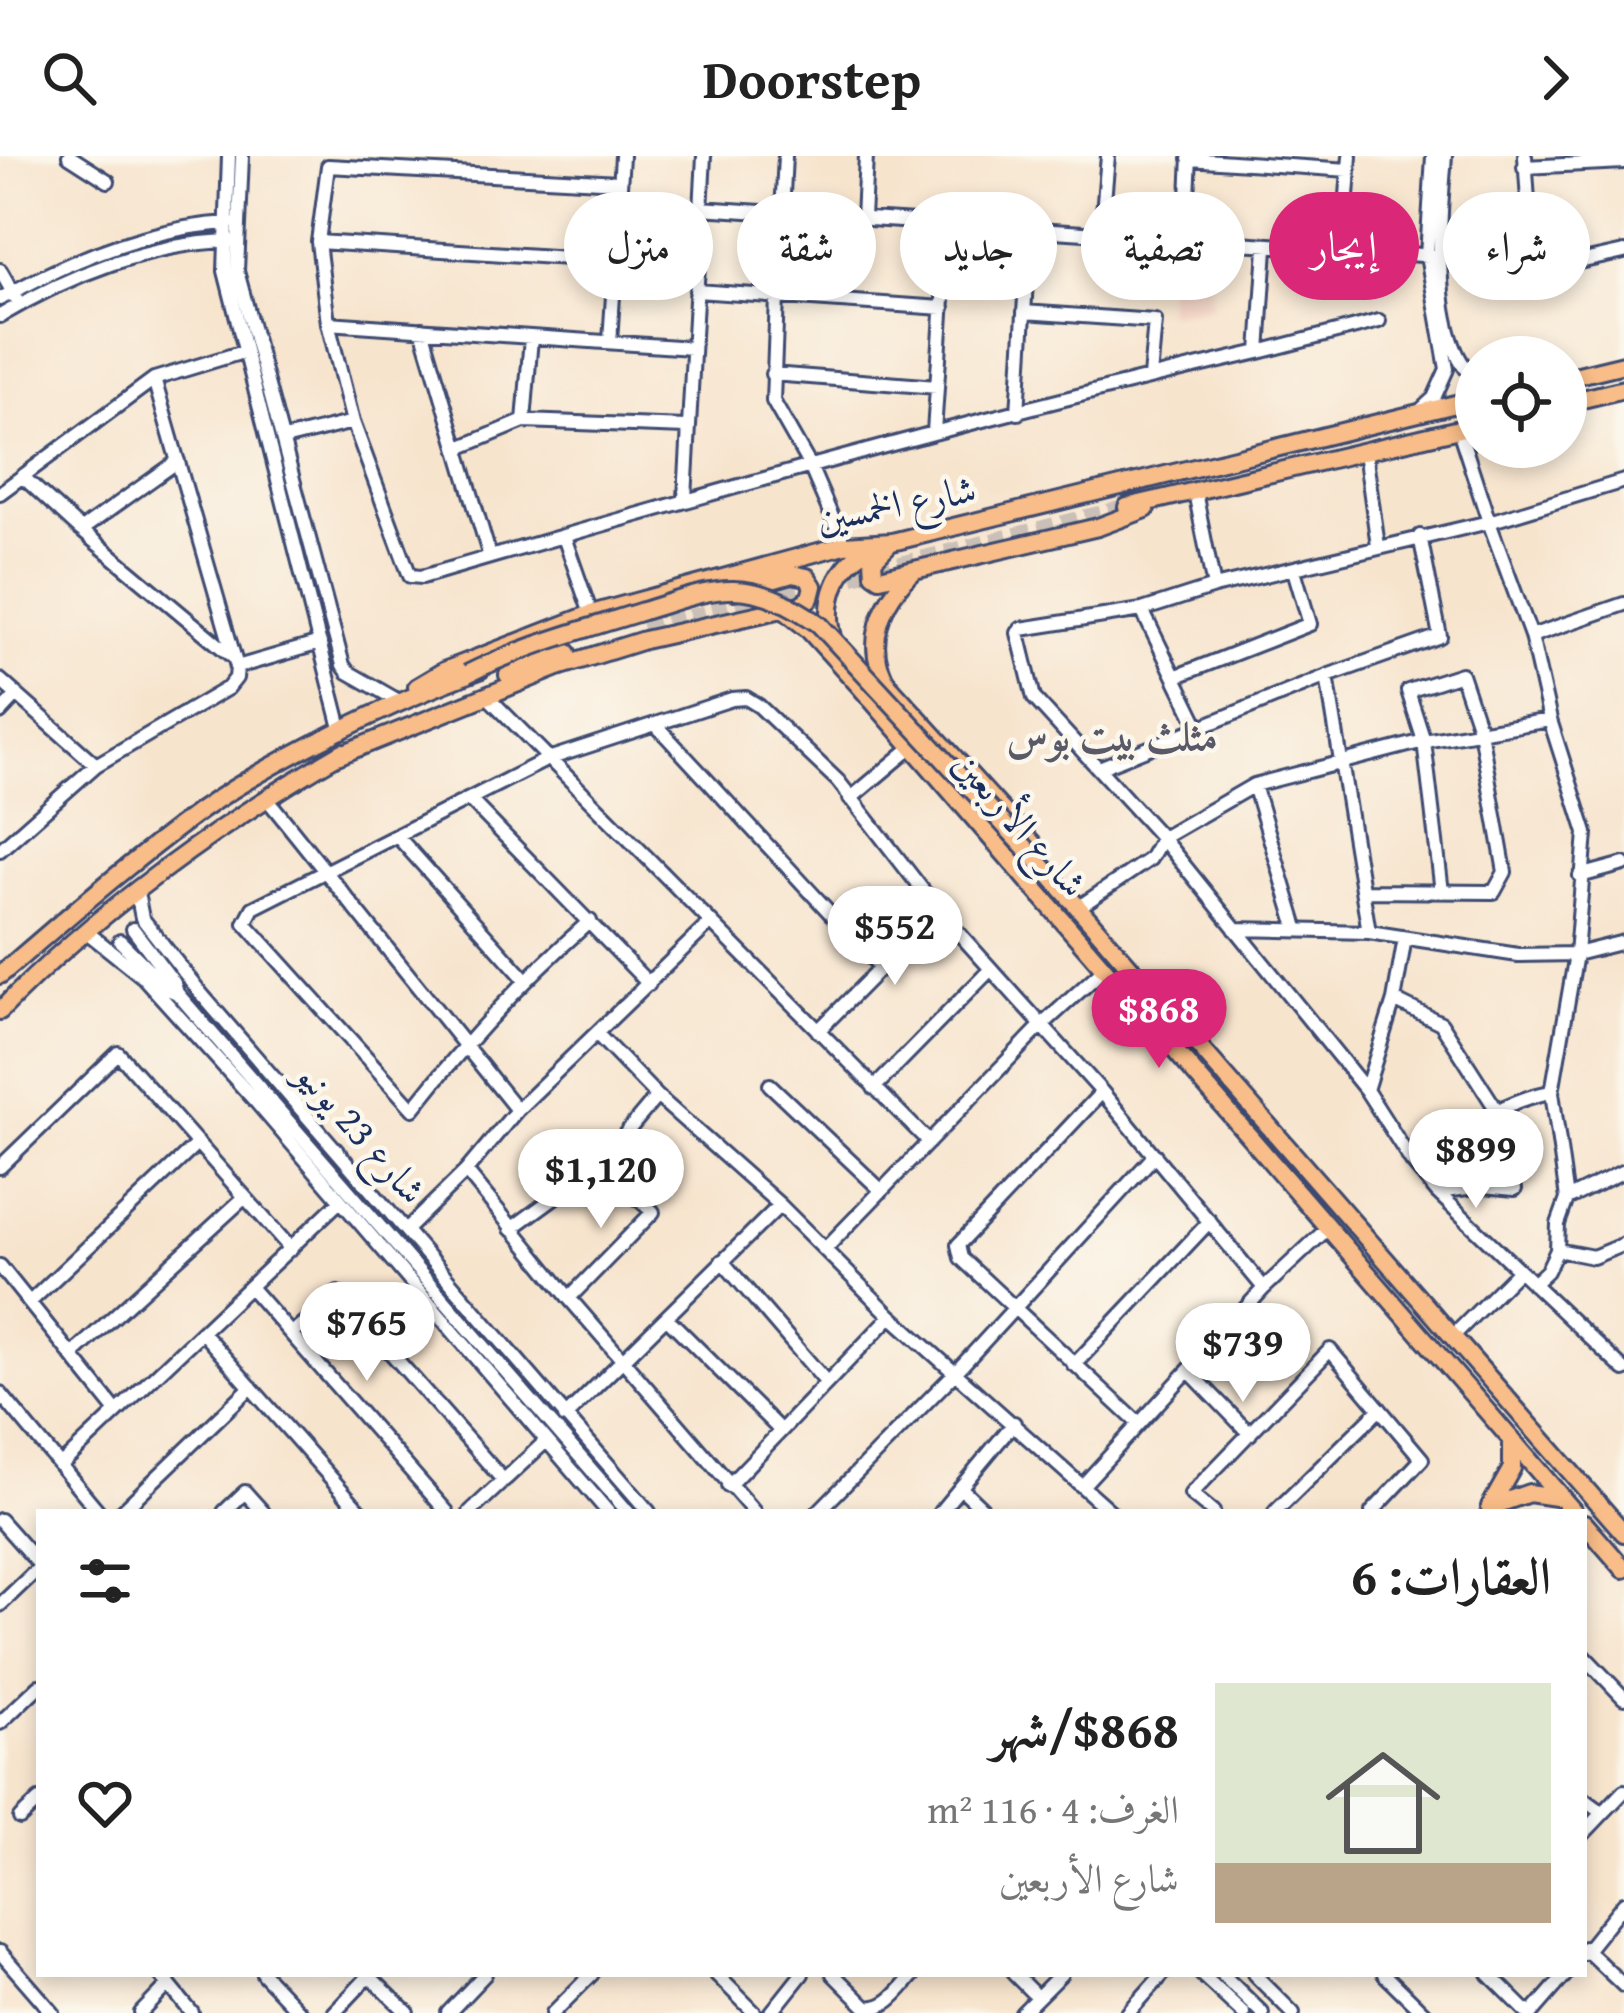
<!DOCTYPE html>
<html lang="ar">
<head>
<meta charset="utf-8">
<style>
  :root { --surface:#fff; --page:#f6f6f6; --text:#222; --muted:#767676; --accent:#db2777 }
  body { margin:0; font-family:"Gentium Book Plus",Amiri,serif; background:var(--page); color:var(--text); direction:rtl; height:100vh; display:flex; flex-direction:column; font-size:45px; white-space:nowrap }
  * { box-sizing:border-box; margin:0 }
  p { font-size:39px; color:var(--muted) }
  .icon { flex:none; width:66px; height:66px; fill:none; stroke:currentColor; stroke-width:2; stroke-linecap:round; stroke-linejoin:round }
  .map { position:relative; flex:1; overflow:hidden; direction:ltr }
  .side { position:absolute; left:36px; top:1353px; width:1551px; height:468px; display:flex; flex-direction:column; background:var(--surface); border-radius:0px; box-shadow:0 6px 18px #0003; direction:rtl }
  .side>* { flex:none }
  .top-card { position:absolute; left:36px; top:36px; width:1554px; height:108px; direction:rtl; display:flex; gap:24px }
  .buttons { position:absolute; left:1455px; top:180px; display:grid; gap:24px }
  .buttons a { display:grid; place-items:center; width:132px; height:132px; border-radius:50%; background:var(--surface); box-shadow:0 6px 18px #0003; font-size:60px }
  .price { position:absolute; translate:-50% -102px; padding:0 27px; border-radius:42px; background:#fff; color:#222; font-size:39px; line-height:78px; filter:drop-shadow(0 3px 6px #0008) }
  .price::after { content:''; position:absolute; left:50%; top:72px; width:36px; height:27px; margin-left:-18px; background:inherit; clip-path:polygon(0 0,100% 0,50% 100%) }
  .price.on { background:var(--accent); color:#fff }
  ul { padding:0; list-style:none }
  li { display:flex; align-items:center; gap:36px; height:300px; padding:0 36px }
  li span { display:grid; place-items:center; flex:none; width:336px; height:240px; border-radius:0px; color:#555 }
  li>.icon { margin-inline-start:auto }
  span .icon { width:144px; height:144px; fill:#fffc; stroke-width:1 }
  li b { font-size:51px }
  h2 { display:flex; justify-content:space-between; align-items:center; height:144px; padding:0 36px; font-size:51px }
  .chip { padding:0 42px; border-radius:54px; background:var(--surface); box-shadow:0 6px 18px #0003; font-size:42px; line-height:108px }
  .chip.on { background:var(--accent); color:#fff }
  header { display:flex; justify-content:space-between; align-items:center; height:156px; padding:0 36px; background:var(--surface); font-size:54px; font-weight:700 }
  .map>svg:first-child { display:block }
</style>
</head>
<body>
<header><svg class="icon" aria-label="forward" viewBox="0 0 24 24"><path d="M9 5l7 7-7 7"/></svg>Doorstep<svg class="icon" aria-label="search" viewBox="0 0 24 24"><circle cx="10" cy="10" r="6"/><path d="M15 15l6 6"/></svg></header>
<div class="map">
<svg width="1624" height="1857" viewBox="0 0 1624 1857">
  <rect width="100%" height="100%" fill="#fbf7ec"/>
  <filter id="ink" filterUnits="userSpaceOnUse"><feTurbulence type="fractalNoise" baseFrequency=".00833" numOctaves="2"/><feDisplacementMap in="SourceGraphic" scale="24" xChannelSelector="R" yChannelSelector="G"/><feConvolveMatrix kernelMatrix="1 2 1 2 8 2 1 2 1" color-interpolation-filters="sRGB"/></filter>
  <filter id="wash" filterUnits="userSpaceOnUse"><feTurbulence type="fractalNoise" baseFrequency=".004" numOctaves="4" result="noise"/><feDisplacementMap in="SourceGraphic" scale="48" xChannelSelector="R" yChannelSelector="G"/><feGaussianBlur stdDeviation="2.7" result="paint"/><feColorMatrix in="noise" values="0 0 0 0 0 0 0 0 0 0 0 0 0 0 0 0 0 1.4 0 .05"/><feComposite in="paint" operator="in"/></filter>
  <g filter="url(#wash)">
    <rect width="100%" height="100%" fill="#f7e4cd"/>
    <path fill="#f5d2c3" d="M 1188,93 L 1209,95 L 1211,151 L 1168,157 L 1166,95 Z"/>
  </g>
  <g filter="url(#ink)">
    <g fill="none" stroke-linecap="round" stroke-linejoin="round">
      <path stroke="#cbc0b7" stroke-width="16" stroke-dasharray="16 8" stroke-linecap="butt" d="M 643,473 L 1127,351"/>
      <g stroke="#3c4a6f" stroke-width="18">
        <path id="minor" d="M 69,0 L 108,25
          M 229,0 L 225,115 L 342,576
          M 242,0 L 237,115 L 343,509 L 348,516 L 397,544
          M 1445,0 C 1440,56 1428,184 1476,223
          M 1525,0 L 1532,105 L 1561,110 L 1624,96
          M 1189,3 L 1349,14
          M 1524,11 L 1624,6
          M 619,26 L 328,10 L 318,86 L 328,167 L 353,266 L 410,420 L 422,421 C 699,340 977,261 1259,196 L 1266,92
          M 700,52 L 1437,100
          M 782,57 L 785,0
          M 863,62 L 866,0
          M 1101,79 L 1108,0
          M 1186,83 L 1190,0
          M 318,86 L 615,105
          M 1343,93 L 1350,0
          M 0,114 L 16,142
          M 696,135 L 943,152
          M 777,141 L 773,245 L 810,310 L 844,389
          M 0,143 C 68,105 150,71 229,67
          M 1024,156 L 1155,165 L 1150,221
          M 0,160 C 69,119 150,87 230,85
          M 328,167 L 692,192
          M 422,173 L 490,401
          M 610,186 L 622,0
          M 1259,196 L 1379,165
          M 772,218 L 937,231
          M 1421,254 L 1434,242 L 1447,213 L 1427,100 L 1433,0
          M 1018,257 L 1029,75
          M 524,265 L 531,182
          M 1459,274 L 1489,366 L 1531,480 L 1550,564 L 1586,677 L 1576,798 L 1552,936 L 1567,1043 L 1558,1068 L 1557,1094 L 1547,1115 L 1533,1128
          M 934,276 L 948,69
          M 284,283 L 353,266
          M 459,292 L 524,265 L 686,271
          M 1365,296 L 1378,390
          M 178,305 L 81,374 L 233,501
          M 22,320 L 81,374
          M 1624,325 L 1489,366 L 1214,431 L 1142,454 L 1021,473 L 1018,477 L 1034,542 L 1162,682 L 1366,934 L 1412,1006 L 1437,1036 L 1624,1214
          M 1195,336 L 1214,431
          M 0,337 L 154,223 L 243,196
          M 685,342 L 704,0
          M 564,381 L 591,458
          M 1142,454 L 1200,573
          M 1531,480 L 1624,448
          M 237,511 L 320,487
          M 1177,520 L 1310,468 L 1294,414
          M 1327,520 L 1369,776
          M 0,524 L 96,609
          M 486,539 L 929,986
          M 0,557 L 17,539
          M 656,569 L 881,812
          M 1099,612 L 1327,520 L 1440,480 L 1420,380
          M 1254,629 L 1297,772
          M 850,643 L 912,591
          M 268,644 L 517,954
          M 470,644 L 649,828
          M 398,681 L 525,823
          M 0,694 L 96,609 L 228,532 L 236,522 L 237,511 L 154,223
          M 1580,720 L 1624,708
          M 1365,735 L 1494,736 L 1505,716 L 1480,575 L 1461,518 L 1408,535 L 1424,585 L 1442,736
          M 137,737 L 142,762 L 203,840 L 649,1356
          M 1079,751 L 1150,703 L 1162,682 L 1254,629 L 1424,585 L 1550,564
          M 590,765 C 524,823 467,884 413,953 L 245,767 L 253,752 L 548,603 L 732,543 L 746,542 L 759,550 L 838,625 L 938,754 L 1102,936 L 1264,1132
          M 133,773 L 174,827 L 177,837
          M 1235,773 L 1369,776 L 1518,799 L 1576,798 L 1624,786
          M 88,777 L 143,821 L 257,947 L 608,1356
          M 120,785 L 168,833 L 177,837 L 628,1356
          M 1394,844 L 1441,867 L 1498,956
          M 818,875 L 938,754
          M 597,878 L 657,940 L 780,1049 L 891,1160 L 1111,1356
          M 770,929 L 882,1035
          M 874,932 L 990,814
          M 1366,934 L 1394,844 L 1405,782
          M 1102,936 L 958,1089 L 961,1102 L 1138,1267
          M 1412,1006 C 1454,981 1503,943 1552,936
          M 0,1011 L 118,897 L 291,1093
          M 466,1015 L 569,1142 L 754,1356
          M 1437,1036 L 1483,1030 L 1515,1033
          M 1567,1043 L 1624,1015
          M 407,1073 L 466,1015 L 517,954 L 710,767
          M 511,1073 L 600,1008 L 657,940
          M 825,1093 L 1041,870 L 1105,812
          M 1557,1094 L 1593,1101 L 1624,1088
          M 722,1105 L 827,1227
          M 0,1110 L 117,1256
          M 250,1131 L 447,1356
          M 569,1142 L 653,1056 L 600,1008
          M 31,1145 L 198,987
          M 667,1162 L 781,1275
          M 202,1176 L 361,1356
          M 291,1178 L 338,1137 L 504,1325
          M 1452,1181 L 1519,1114
          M 73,1198 L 245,1041
          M 1074,1209 L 1210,1065
          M 1189,1215 L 1250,1278
          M 0,1237 L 99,1356
          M 565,1261 L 780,1049
          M 62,1308 L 340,1045
          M 1084,1328 L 1264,1132 L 1329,1071
          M 728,1330 L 891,1160
          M 961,1332 L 986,1356
          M 121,1356 L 251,1231
          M 224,1356 L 245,1336 L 263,1356
          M 470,1356 L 546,1285
          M 818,1356 L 955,1217 L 1155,999
          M 940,1356 L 1014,1267
          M 1213,1356 L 1191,1338 L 1330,1194 L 1422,1303 L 1372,1356
          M 1275,1356 L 1380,1253
          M 0,1364 L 39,1408
          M 0,1449 L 39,1412
          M 1584,1500 L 1624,1542
          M 0,1567 L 39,1530
          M 1584,1643 L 1603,1657
          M 20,1662 L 39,1644
          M 1584,1677 L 1624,1635
          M 1584,1792 L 1624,1830
          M 0,1796 L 53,1857
          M 1584,1797 L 1624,1747
          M 160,1818 L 192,1857
          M 263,1818 L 300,1857
          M 367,1818 L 408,1857
          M 716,1818 L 755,1857
          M 833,1818 L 866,1851 C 887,1855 901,1832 914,1818
          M 1014,1818 L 1032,1836
          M 1201,1818 L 1243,1857
          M 1222,1818 L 1262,1857
          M 1254,1818 L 1293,1857
          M 1384,1818 L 1424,1857
          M 1489,1818 L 1528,1857
          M 141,1857 L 169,1828
          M 334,1857 L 369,1820
          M 448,1857 L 485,1818
          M 553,1857 L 592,1818
          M 771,1857 L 802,1818
          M 1022,1857 L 1061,1818
          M 1128,1857 L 1163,1818
          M 1532,1857 L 1566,1818"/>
      </g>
      <g stroke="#3c4a6f" stroke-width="22">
        <path id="major" d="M 1566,222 L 1624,208
          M 1566,247 L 1624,233
          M 1127,351 L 1476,269
          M 891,386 L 873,404 L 874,418 L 880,422 L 1098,371 L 1146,353
          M 914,415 C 881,444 862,490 889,530 L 1033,688
          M 782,452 L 808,473 L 858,528 L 1574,1356
          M 835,488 C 822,448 834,408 875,390
          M 508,519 L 568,497
          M 417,531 L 444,515 L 591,458 L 844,389 L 892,386 L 1476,243
          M 337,600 L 558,511 L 644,484 L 800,449 L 810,442 L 813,430 L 807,421 L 792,418 L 734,435
          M 1035,702 L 1624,1377
          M 0,819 C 65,763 130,706 200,655 C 274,603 395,545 480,514
          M 0,855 C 93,758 227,663 343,596
          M 1490,1351 L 1529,1337 L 1562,1342
          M 1490,1351 L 1512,1312 L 1512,1286
          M 1584,1367 L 1624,1413"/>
      </g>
      <use href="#minor" stroke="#fff" stroke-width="12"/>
      <use href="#major" stroke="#f8bd88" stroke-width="16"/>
      <g stroke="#3c4a6f" stroke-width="22" stroke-linecap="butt">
        <path id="major-bridge" d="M 467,518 C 523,490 583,474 643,455 C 671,447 705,433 734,434 C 767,435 793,450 819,468 L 1035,702"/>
      </g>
      <use href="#major-bridge" stroke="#f8bd88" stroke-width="16"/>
    </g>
  </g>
  <g text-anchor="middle" stroke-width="9" stroke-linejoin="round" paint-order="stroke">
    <g font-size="39" fill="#1b2f5e" stroke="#fbf7ec">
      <text transform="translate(896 347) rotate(-11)" y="14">شارع الخمسين</text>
      <text transform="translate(1021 667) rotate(49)" y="14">شارع الأربعين</text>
      <text transform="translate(362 976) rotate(49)" y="14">شارع 23 يونيو</text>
    </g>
    <g font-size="42" font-weight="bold" fill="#5a5968" stroke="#fbf7ec">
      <text x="1112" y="594">مثلث بيت بوس</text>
    </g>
  </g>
</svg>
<div class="buttons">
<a><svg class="icon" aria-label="locate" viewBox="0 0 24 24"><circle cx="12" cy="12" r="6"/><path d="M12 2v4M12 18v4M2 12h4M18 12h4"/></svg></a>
</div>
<b class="price" style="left:895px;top:832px">$552</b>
<b class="price on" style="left:1159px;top:915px">$868</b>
<b class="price" style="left:1476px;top:1055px">$899</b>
<b class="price" style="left:601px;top:1075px">$1,120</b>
<b class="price" style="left:367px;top:1228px">$765</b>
<b class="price" style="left:1243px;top:1249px">$739</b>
<div class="top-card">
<a class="chip">شراء</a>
<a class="chip on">إيجار</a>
<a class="chip">تصفية</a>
<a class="chip">جديد</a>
<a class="chip">شقة</a>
<a class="chip">منزل</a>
</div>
<section class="side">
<h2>العقارات: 6<svg class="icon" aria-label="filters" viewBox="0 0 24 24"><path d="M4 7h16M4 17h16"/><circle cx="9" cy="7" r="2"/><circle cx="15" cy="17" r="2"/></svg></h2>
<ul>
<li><span style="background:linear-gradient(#dfe7d0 75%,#b9a48a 0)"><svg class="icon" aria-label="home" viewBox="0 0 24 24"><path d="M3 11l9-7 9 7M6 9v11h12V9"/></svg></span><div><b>$868/شهر</b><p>الغرف: 4 · 116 m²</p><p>شارع الأربعين</p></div><svg class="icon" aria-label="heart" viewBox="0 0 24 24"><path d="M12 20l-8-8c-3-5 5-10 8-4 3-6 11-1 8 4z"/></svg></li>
</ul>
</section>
</div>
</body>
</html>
